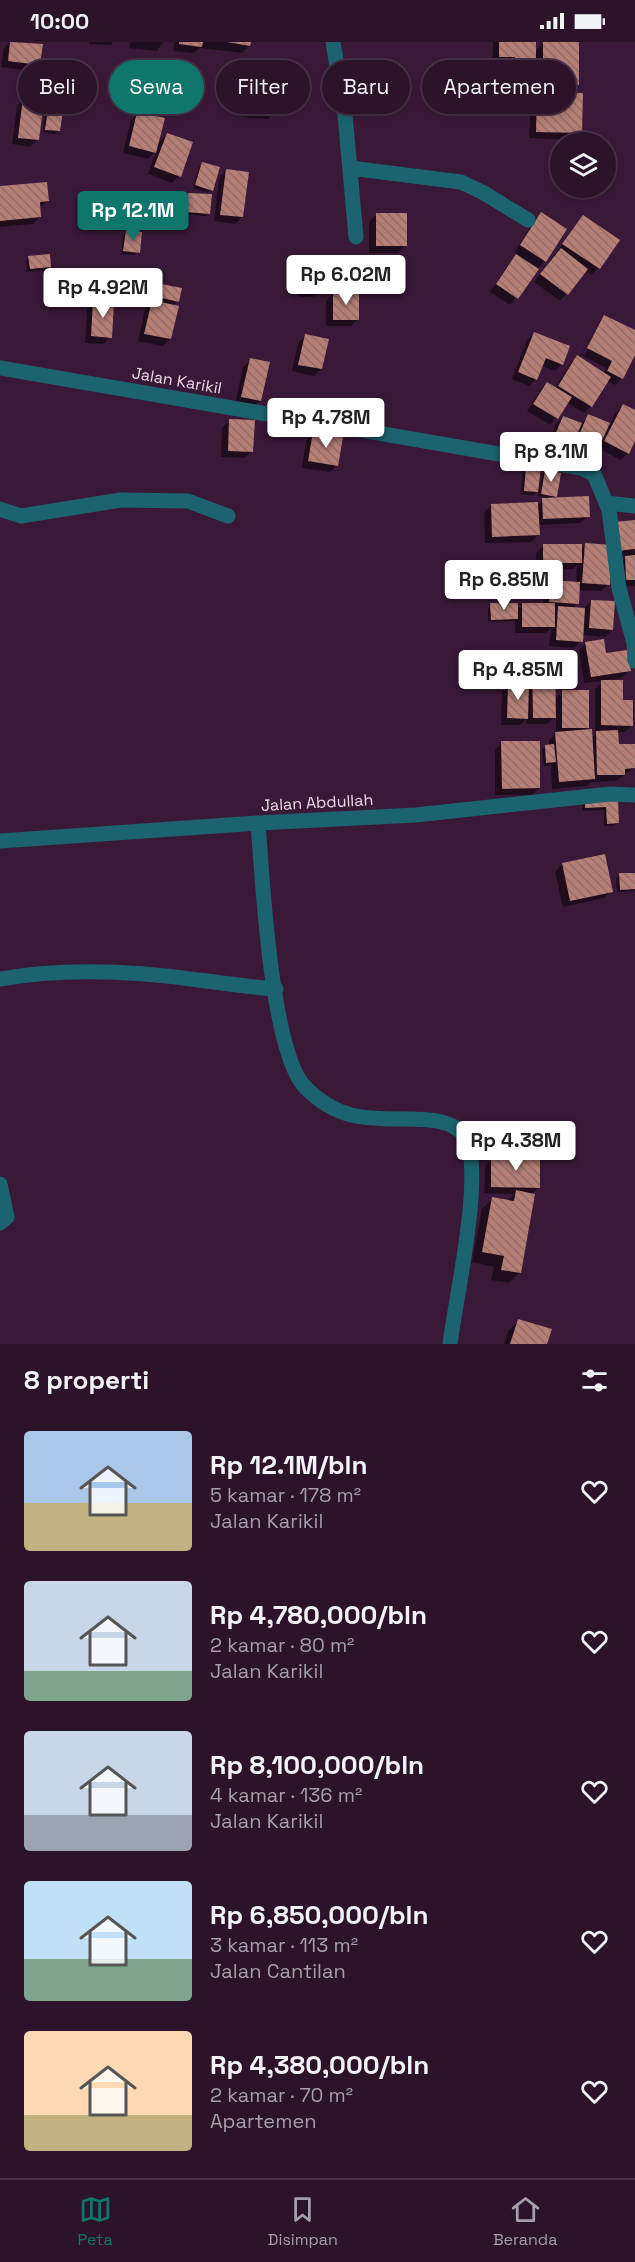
<!DOCTYPE html>
<html lang="id">
<head>
<meta charset="utf-8">
<style>
  :root { --surface:#2c132a; --page:#382036; --text:#f1f3f6; --muted:#a69ea8; --line:#483247; --accent:#0f766e }
  body { margin:0; font-family:"Space Grotesk",sans-serif; background:var(--page); color:var(--text); height:100vh; display:flex; flex-direction:column; font-size:22px; white-space:nowrap }
  * { box-sizing:border-box; margin:0 }
  p { font-size:20px; color:var(--muted) }
  .icon { flex:none; width:33px; height:33px; fill:none; stroke:currentColor; stroke-width:2; stroke-linecap:round; stroke-linejoin:round }
  .map { position:relative; height:1302px; overflow:hidden }
  .drawer { display:flex; flex-direction:column; background:var(--surface); flex:1 }
  .drawer>* { flex:none }
  .banner { position:absolute; left:18px; top:18px; width:600px; height:54px; display:flex; gap:12px }
  .controls { position:absolute; left:550px; top:90px; display:grid; gap:12px }
  .controls a { display:grid; place-items:center; width:66px; height:66px; border-radius:50%; background:var(--surface); box-shadow:0 3px 9px #0003,0 0 0 2px var(--line); font-size:30px }
  .price { position:absolute; translate:-50% -51px; padding:0 14px; border-radius:6px; background:#fff; color:#222; font-size:20px; line-height:39px; filter:drop-shadow(0 2px 3px #0008) }
  .price::after { content:''; position:absolute; left:50%; top:36px; width:18px; height:14px; margin-left:-9px; background:inherit; clip-path:polygon(0 0,100% 0,50% 100%) }
  .price.selected { background:var(--accent); color:#fff }
  ul { padding:0; list-style:none }
  li { display:flex; align-items:center; gap:18px; height:150px; padding:0 24px }
  li span { display:grid; place-items:center; flex:none; width:168px; height:120px; border-radius:6px; color:#555 }
  li>.icon { margin-inline-start:auto }
  span .icon { width:72px; height:72px; fill:#fffc; stroke-width:1 }
  li b { font-size:26px }
  h2 { display:flex; justify-content:space-between; align-items:center; height:72px; padding:0 24px; font-size:26px }
  .pill { padding:0 21px; border-radius:27px; background:var(--surface); box-shadow:0 3px 9px #0003,0 0 0 2px var(--line); font-size:21px; line-height:54px }
  .pill.selected { background:var(--accent); color:#fff }
  .status { display:flex; justify-content:space-between; align-items:center; height:42px; padding:0 30px; background:var(--surface); direction:ltr }
  .status svg { height:16px; fill:currentColor }
  .tab-bar { display:flex; justify-content:space-around; align-items:center; height:84px; border-top:2px solid var(--line); background:var(--surface); font-size:16px; color:var(--muted) }
  .tab-bar a { display:grid; justify-items:center; gap:3px }
  .tab-bar .selected { color:var(--accent) }
  .map>svg:first-child { display:block }
</style>
</head>
<body>
<div class="status"><b>10:00</b><svg viewBox="0 0 49 12"><path d="M0 12V9h3v3zM5 12V6h3v6zM10 12V3h3v9zM15 12V0h3v12zM26 1h20v11H26zM47 4h2v5h-2z"/></svg></div>
<div class="map">
<svg width="635" height="1302" viewBox="0 0 635 1302">
  <defs>
    <pattern id="building-back-hatch" width="6" height="6" patternUnits="userSpaceOnUse" patternTransform="scale(1.5)"><rect width="6" height="6" fill="#b57f76"/><path d="M-1 5l2 2M0 0l6 6M5-1l2 2" fill="none" stroke="#946c68"/></pattern>
  </defs>
  <rect width="100%" height="100%" fill="#3a1938"/>
  <path fill="#0007" fill-rule="evenodd" d="M 10,0 L 42,3 L 39,22 L 32,29 L 1,25 L 4,6 Z
    M 89,0 L 113,0 L 111,3 L 89,2 Z
    M 130,0 L 164,0 L 157,9 L 129,6 Z
    M 174,0 L 249,0 L 249,4 L 242,11 L 200,6 L 194,11 L 173,9 Z
    M 493,0 L 534,0 L 535,9 L 543,1 L 577,42 L 568,52 L 580,91 L 573,98 L 529,96 L 531,58 L 539,50 L 536,50 L 536,26 L 528,35 L 509,34 L 509,22 L 492,21 Z
    M 251,34 L 275,70 L 268,77 L 241,75 L 244,41 Z
    M 24,57 L 37,98 L 30,105 L 12,102 L 17,64 Z
    M 49,62 L 58,89 L 55,92 L 43,90 L 46,65 Z
    M 138,71 L 156,103 L 167,92 L 179,134 L 172,141 L 148,132 L 157,108 L 148,117 L 123,111 L 131,78 Z
    M 202,122 L 212,148 L 208,151 L 193,146 L 199,125 Z
    M 226,128 L 242,175 L 235,182 L 214,179 L 219,136 Z
    M 0,145 L 47,159 L 40,166 L 40,175 L 33,182 L 0,185 Z
    M 188,152 L 209,171 L 206,174 L 184,172 L 185,155 Z
    M 541,172 L 544,219 L 510,263 L 490,250 L 509,221 L 517,213 L 514,211 L 534,179 Z
    M 376,173 L 405,203 L 398,211 L 369,211 L 369,180 Z
    M 583,175 L 618,199 L 598,226 L 591,233 L 585,229 L 560,259 L 534,240 Z
    M 126,190 L 138,210 L 135,213 L 121,212 L 123,193 Z
    M 29,215 L 50,225 L 46,228 L 27,230 L 26,219 Z
    M 307,225 L 356,236 L 349,243 L 320,243 L 320,248 L 313,255 L 299,255 L 299,232 Z
    M 161,244 L 177,259 L 173,264 L 170,297 L 163,304 L 138,299 L 145,267 L 152,260 L 155,260 L 158,247 Z
    M 333,252 L 358,277 L 351,284 L 326,284 L 326,259 Z
    M 94,261 L 110,295 L 103,302 L 85,301 L 87,268 Z
    M 604,275 L 635,290 L 635,310 L 622,336 L 615,343 L 607,339 L 591,364 L 584,371 L 567,361 L 550,383 L 527,369 L 540,349 L 547,342 L 555,346 L 570,322 L 577,315 L 604,332 L 606,326 L 581,313 L 597,282 ZM 598,281 L 602,281 L 585,313 L 582,312 Z
    M 534,291 L 562,322 L 555,329 L 542,324 L 536,337 L 529,344 L 512,337 L 527,298 Z
    M 306,293 L 321,327 L 314,334 L 292,329 L 298,301 Z
    M 251,317 L 260,359 L 252,366 L 235,362 L 243,325 Z
    M 623,363 L 635,369 L 635,396 L 628,411 L 621,418 L 597,406 L 589,416 L 569,407 L 563,414 L 546,407 L 556,382 L 563,375 L 582,381 L 589,374 L 610,383 L 616,370 Z
    M 229,379 L 252,409 L 245,416 L 221,415 L 222,386 Z
    M 313,392 L 337,423 L 330,430 L 302,426 L 306,399 Z
    M 527,425 L 537,447 L 539,447 L 533,453 L 521,452 L 523,428 Z
    M 545,430 L 555,454 L 552,457 L 588,474 L 581,481 L 538,483 L 538,493 L 531,500 L 485,501 L 484,471 L 491,464 L 538,462 L 545,456 L 538,454 L 542,433 Z
    M 635,479 L 635,544 L 619,545 L 619,522 L 627,514 L 609,516 L 608,542 L 601,549 L 578,548 L 577,561 L 572,567 L 584,566 L 591,559 L 612,588 L 605,595 L 582,593 L 581,599 L 574,606 L 549,604 L 551,586 L 546,591 L 515,591 L 515,579 L 488,580 L 488,566 L 491,563 L 516,568 L 522,562 L 543,563 L 544,547 L 551,540 L 576,542 L 577,523 L 573,527 L 536,528 L 536,511 L 543,504 L 580,508 L 585,503 L 609,504 Z
    M 586,601 L 629,629 L 622,636 L 608,638 L 621,659 L 632,683 L 625,690 L 617,690 L 617,703 L 634,726 L 616,739 L 591,740 L 587,744 L 552,747 L 551,723 L 544,724 L 542,707 L 549,704 L 549,698 L 556,691 L 556,674 L 547,682 L 526,682 L 526,677 L 520,683 L 501,683 L 502,650 L 509,643 L 526,643 L 525,631 L 532,624 L 554,658 L 563,649 L 588,685 L 584,689 L 591,696 L 597,690 L 595,690 L 595,647 L 603,639 L 584,641 L 579,608 Z
    M 502,700 L 539,746 L 532,753 L 495,753 L 495,708 Z
    M 616,759 L 618,781 L 614,784 L 604,784 L 604,768 L 582,769 L 582,763 L 585,760 Z
    M 562,822 L 611,849 L 604,856 L 563,865 L 555,830 Z
    M 635,832 L 635,849 L 617,850 L 616,836 L 620,833 Z
    M 492,1116 L 539,1145 L 531,1153 L 520,1230 L 509,1241 L 491,1238 L 494,1225 L 472,1220 L 482,1167 L 493,1156 L 507,1159 L 514,1152 L 484,1151 L 485,1124 Z
    M 519,1279 L 545,1302 L 504,1302 L 508,1289 Z"/>
  <path fill="url(#building-back-hatch)" d="M 10,0 L 43,2 L 40,23 L 8,19 Z
    M 179,0 L 203,0 L 202,5 L 179,2 Z
    M 227,0 L 251,0 L 250,4 Z
    M 499,0 L 536,0 L 536,28 L 515,28 L 515,15 L 499,15 Z
    M 543,0 L 579,0 L 579,43 L 543,43 Z
    M 250,33 L 280,35 L 277,71 L 247,68 Z
    M 537,50 L 583,51 L 582,91 L 536,90 Z
    M 23,56 L 44,58 L 39,98 L 18,96 Z
    M 49,60 L 64,62 L 60,89 L 45,88 Z
    M 137,70 L 165,76 L 156,111 L 129,104 Z
    M 167,91 L 193,100 L 181,135 L 154,125 Z
    M 202,120 L 220,125 L 213,149 L 195,143 Z
    M 226,127 L 249,130 L 243,175 L 220,173 Z
    M 47,140 L 49,159 L 40,160 L 41,175 L 0,179 L 0,144 Z
    M 188,151 L 212,152 L 210,172 L 186,170 Z
    M 541,170 L 567,187 L 546,220 L 520,203 Z
    M 376,171 L 407,171 L 407,204 L 376,204 Z
    M 583,173 L 620,198 L 600,227 L 562,202 Z
    M 126,188 L 142,190 L 140,211 L 123,209 Z
    M 561,206 L 588,227 L 568,253 L 540,232 Z
    M 50,212 L 51,225 L 30,227 L 28,214 Z
    M 516,212 L 539,227 L 518,257 L 496,242 Z
    M 357,223 L 358,237 L 322,237 L 322,248 L 306,248 L 306,224 Z
    M 161,242 L 182,246 L 179,260 L 158,255 Z
    M 333,251 L 359,251 L 359,278 L 333,278 Z
    M 152,258 L 179,264 L 171,297 L 144,292 Z
    M 93,259 L 114,260 L 112,296 L 91,294 Z
    M 604,273 L 635,288 L 635,313 L 623,337 L 607,329 L 612,319 L 587,306 Z
    M 534,290 L 570,304 L 563,323 L 546,316 L 537,338 L 518,330 Z
    M 305,292 L 329,297 L 322,327 L 298,323 Z
    M 577,313 L 611,335 L 592,365 L 558,344 Z
    M 250,316 L 270,320 L 261,359 L 241,355 Z
    M 547,340 L 572,355 L 558,377 L 533,362 Z
    M 623,362 L 635,368 L 635,399 L 629,412 L 604,399 Z
    M 588,372 L 610,381 L 597,410 L 576,400 Z
    M 563,374 L 582,381 L 571,407 L 552,400 Z
    M 229,377 L 255,378 L 253,410 L 228,409 Z
    M 313,390 L 343,395 L 338,424 L 308,419 Z
    M 526,423 L 541,425 L 538,450 L 524,449 Z
    M 545,428 L 561,431 L 557,455 L 541,452 Z
    M 589,454 L 590,475 L 543,477 L 542,456 Z
    M 538,460 L 540,493 L 492,495 L 491,462 Z
    M 635,478 L 635,507 L 617,509 L 614,480 Z
    M 585,501 L 612,503 L 610,543 L 582,541 Z
    M 543,502 L 582,502 L 582,521 L 543,521 Z
    M 635,513 L 635,538 L 626,538 L 625,514 Z
    M 550,538 L 580,540 L 579,562 L 549,560 Z
    M 591,558 L 615,559 L 613,588 L 589,586 Z
    M 490,561 L 518,561 L 518,577 L 491,578 Z
    M 522,561 L 555,561 L 555,585 L 522,585 Z
    M 558,564 L 585,566 L 583,600 L 556,598 Z
    M 604,597 L 606,611 L 627,608 L 631,629 L 591,635 L 585,600 Z
    M 555,622 L 556,676 L 533,676 L 532,623 Z
    M 601,638 L 623,638 L 623,658 L 633,658 L 633,684 L 601,683 Z
    M 508,641 L 529,642 L 528,677 L 507,676 Z
    M 562,648 L 589,648 L 589,686 L 562,686 Z
    M 592,687 L 595,737 L 559,740 L 555,690 Z
    M 618,688 L 619,702 L 635,702 L 635,726 L 625,727 L 625,733 L 597,733 L 596,689 Z
    M 501,699 L 540,699 L 540,746 L 502,747 Z
    M 554,702 L 556,720 L 546,721 L 545,703 Z
    M 618,757 L 619,781 L 607,782 L 606,765 L 585,766 L 585,758 Z
    M 605,812 L 613,850 L 570,859 L 562,821 Z
    M 619,831 L 635,831 L 635,847 L 620,848 Z
    M 491,1115 L 540,1116 L 540,1146 L 491,1145 Z
    M 516,1148 L 535,1152 L 521,1231 L 501,1228 L 504,1214 L 482,1210 L 492,1155 L 514,1159 Z
    M 518,1277 L 552,1287 L 547,1302 L 510,1302 Z"/>
  <g fill="none" stroke-linecap="round" stroke-linejoin="round">
    <path stroke="#1b636f" stroke-width="15" d="M 333,0 L 345,73 L 356,195
      M 350,126 L 461,140 L 484,151 L 528,178
      M 0,326 L 581,426 L 594,432 L 609,468 L 619,546 L 634,601 L 635,619
      M 607,461 L 635,464
      M 0,467 L 21,474 L 121,458 L 188,459 L 228,474
      M 258,781 C 262,833 271,1013 306,1046 C 336,1076 362,1077 402,1077 C 421,1077 453,1076 465,1095 C 485,1129 455,1259 450,1302
      M 0,799 L 258,781 L 416,773 L 610,752 L 635,753
      M 0,937 C 64,926 134,929 198,938 C 224,941 249,945 276,947
      M 0,1142 L 7,1175 L 0,1181"/>
  </g>
  <g text-anchor="middle" stroke-width="6" stroke-linejoin="round" paint-order="stroke">
    <g font-size="16" fill="#edd7ea" stroke="#3a1938">
      <text transform="translate(177 338) rotate(10)" y="6">Jalan Karikil</text>
      <text transform="translate(317 760) rotate(-3)" y="6">Jalan Abdullah</text>
    </g>
  </g>
</svg>
<div class="controls">
<a><svg class="icon" aria-label="layers" viewBox="0 0 24 24"><path d="M12 4l9 5-9 5-9-5zM3 14l9 5 9-5"/></svg></a>
</div>
<b class="price selected" style="left:133px;top:200px">Rp 12.1M</b>
<b class="price" style="left:346px;top:264px">Rp 6.02M</b>
<b class="price" style="left:103px;top:277px">Rp 4.92M</b>
<b class="price" style="left:326px;top:407px">Rp 4.78M</b>
<b class="price" style="left:551px;top:441px">Rp 8.1M</b>
<b class="price" style="left:504px;top:569px">Rp 6.85M</b>
<b class="price" style="left:518px;top:659px">Rp 4.85M</b>
<b class="price" style="left:516px;top:1130px">Rp 4.38M</b>
<div class="banner">
<a class="pill">Beli</a>
<a class="pill selected">Sewa</a>
<a class="pill">Filter</a>
<a class="pill">Baru</a>
<a class="pill">Apartemen</a>
</div>
</div>
<section class="drawer">
<h2>8 properti<svg class="icon" aria-label="filters" viewBox="0 0 24 24"><path d="M4 7h16M4 17h16"/><circle cx="9" cy="7" r="2"/><circle cx="15" cy="17" r="2"/></svg></h2>
<ul>
<li><span style="background:linear-gradient(#a9c7e8 60%,#c2b280 0)"><svg class="icon" aria-label="home" viewBox="0 0 24 24"><path d="M3 11l9-7 9 7M6 9v11h12V9"/></svg></span><div><b>Rp 12.1M/bln</b><p>5 kamar · 178 m²</p><p>Jalan Karikil</p></div><svg class="icon" aria-label="heart" viewBox="0 0 24 24"><path d="M12 20l-8-8c-3-5 5-10 8-4 3-6 11-1 8 4z"/></svg></li>
<li><span style="background:linear-gradient(#c9d6e8 75%,#7fa58c 0)"><svg class="icon" aria-label="home" viewBox="0 0 24 24"><path d="M3 11l9-7 9 7M6 9v11h12V9"/></svg></span><div><b>Rp 4,780,000/bln</b><p>2 kamar · 80 m²</p><p>Jalan Karikil</p></div><svg class="icon" aria-label="heart" viewBox="0 0 24 24"><path d="M12 20l-8-8c-3-5 5-10 8-4 3-6 11-1 8 4z"/></svg></li>
<li><span style="background:linear-gradient(#c9d6e8 70%,#9aa5b1 0)"><svg class="icon" aria-label="home" viewBox="0 0 24 24"><path d="M3 11l9-7 9 7M6 9v11h12V9"/></svg></span><div><b>Rp 8,100,000/bln</b><p>4 kamar · 136 m²</p><p>Jalan Karikil</p></div><svg class="icon" aria-label="heart" viewBox="0 0 24 24"><path d="M12 20l-8-8c-3-5 5-10 8-4 3-6 11-1 8 4z"/></svg></li>
<li><span style="background:linear-gradient(#bfe0f5 65%,#7fa58c 0)"><svg class="icon" aria-label="home" viewBox="0 0 24 24"><path d="M3 11l9-7 9 7M6 9v11h12V9"/></svg></span><div><b>Rp 6,850,000/bln</b><p>3 kamar · 113 m²</p><p>Jalan Cantilan</p></div><svg class="icon" aria-label="heart" viewBox="0 0 24 24"><path d="M12 20l-8-8c-3-5 5-10 8-4 3-6 11-1 8 4z"/></svg></li>
<li><span style="background:linear-gradient(#ffd9b3 70%,#c2b280 0)"><svg class="icon" aria-label="home" viewBox="0 0 24 24"><path d="M3 11l9-7 9 7M6 9v11h12V9"/></svg></span><div><b>Rp 4,380,000/bln</b><p>2 kamar · 70 m²</p><p>Apartemen</p></div><svg class="icon" aria-label="heart" viewBox="0 0 24 24"><path d="M12 20l-8-8c-3-5 5-10 8-4 3-6 11-1 8 4z"/></svg></li>
</ul>
</section>
<nav class="tab-bar">
<a class="selected"><svg class="icon" aria-label="map" viewBox="0 0 24 24"><path d="M3 6l6-2 6 2 6-2v14l-6 2-6-2-6 2zM9 4v14M15 6v14"/></svg>Peta</a>
<a><svg class="icon" aria-label="saved" viewBox="0 0 24 24"><path d="M7 4h10v16l-5-4-5 4z"/></svg>Disimpan</a>
<a><svg class="icon" aria-label="home" viewBox="0 0 24 24"><path d="M3 11l9-7 9 7M6 9v11h12V9"/></svg>Beranda</a>
</nav>
</body>
</html>
